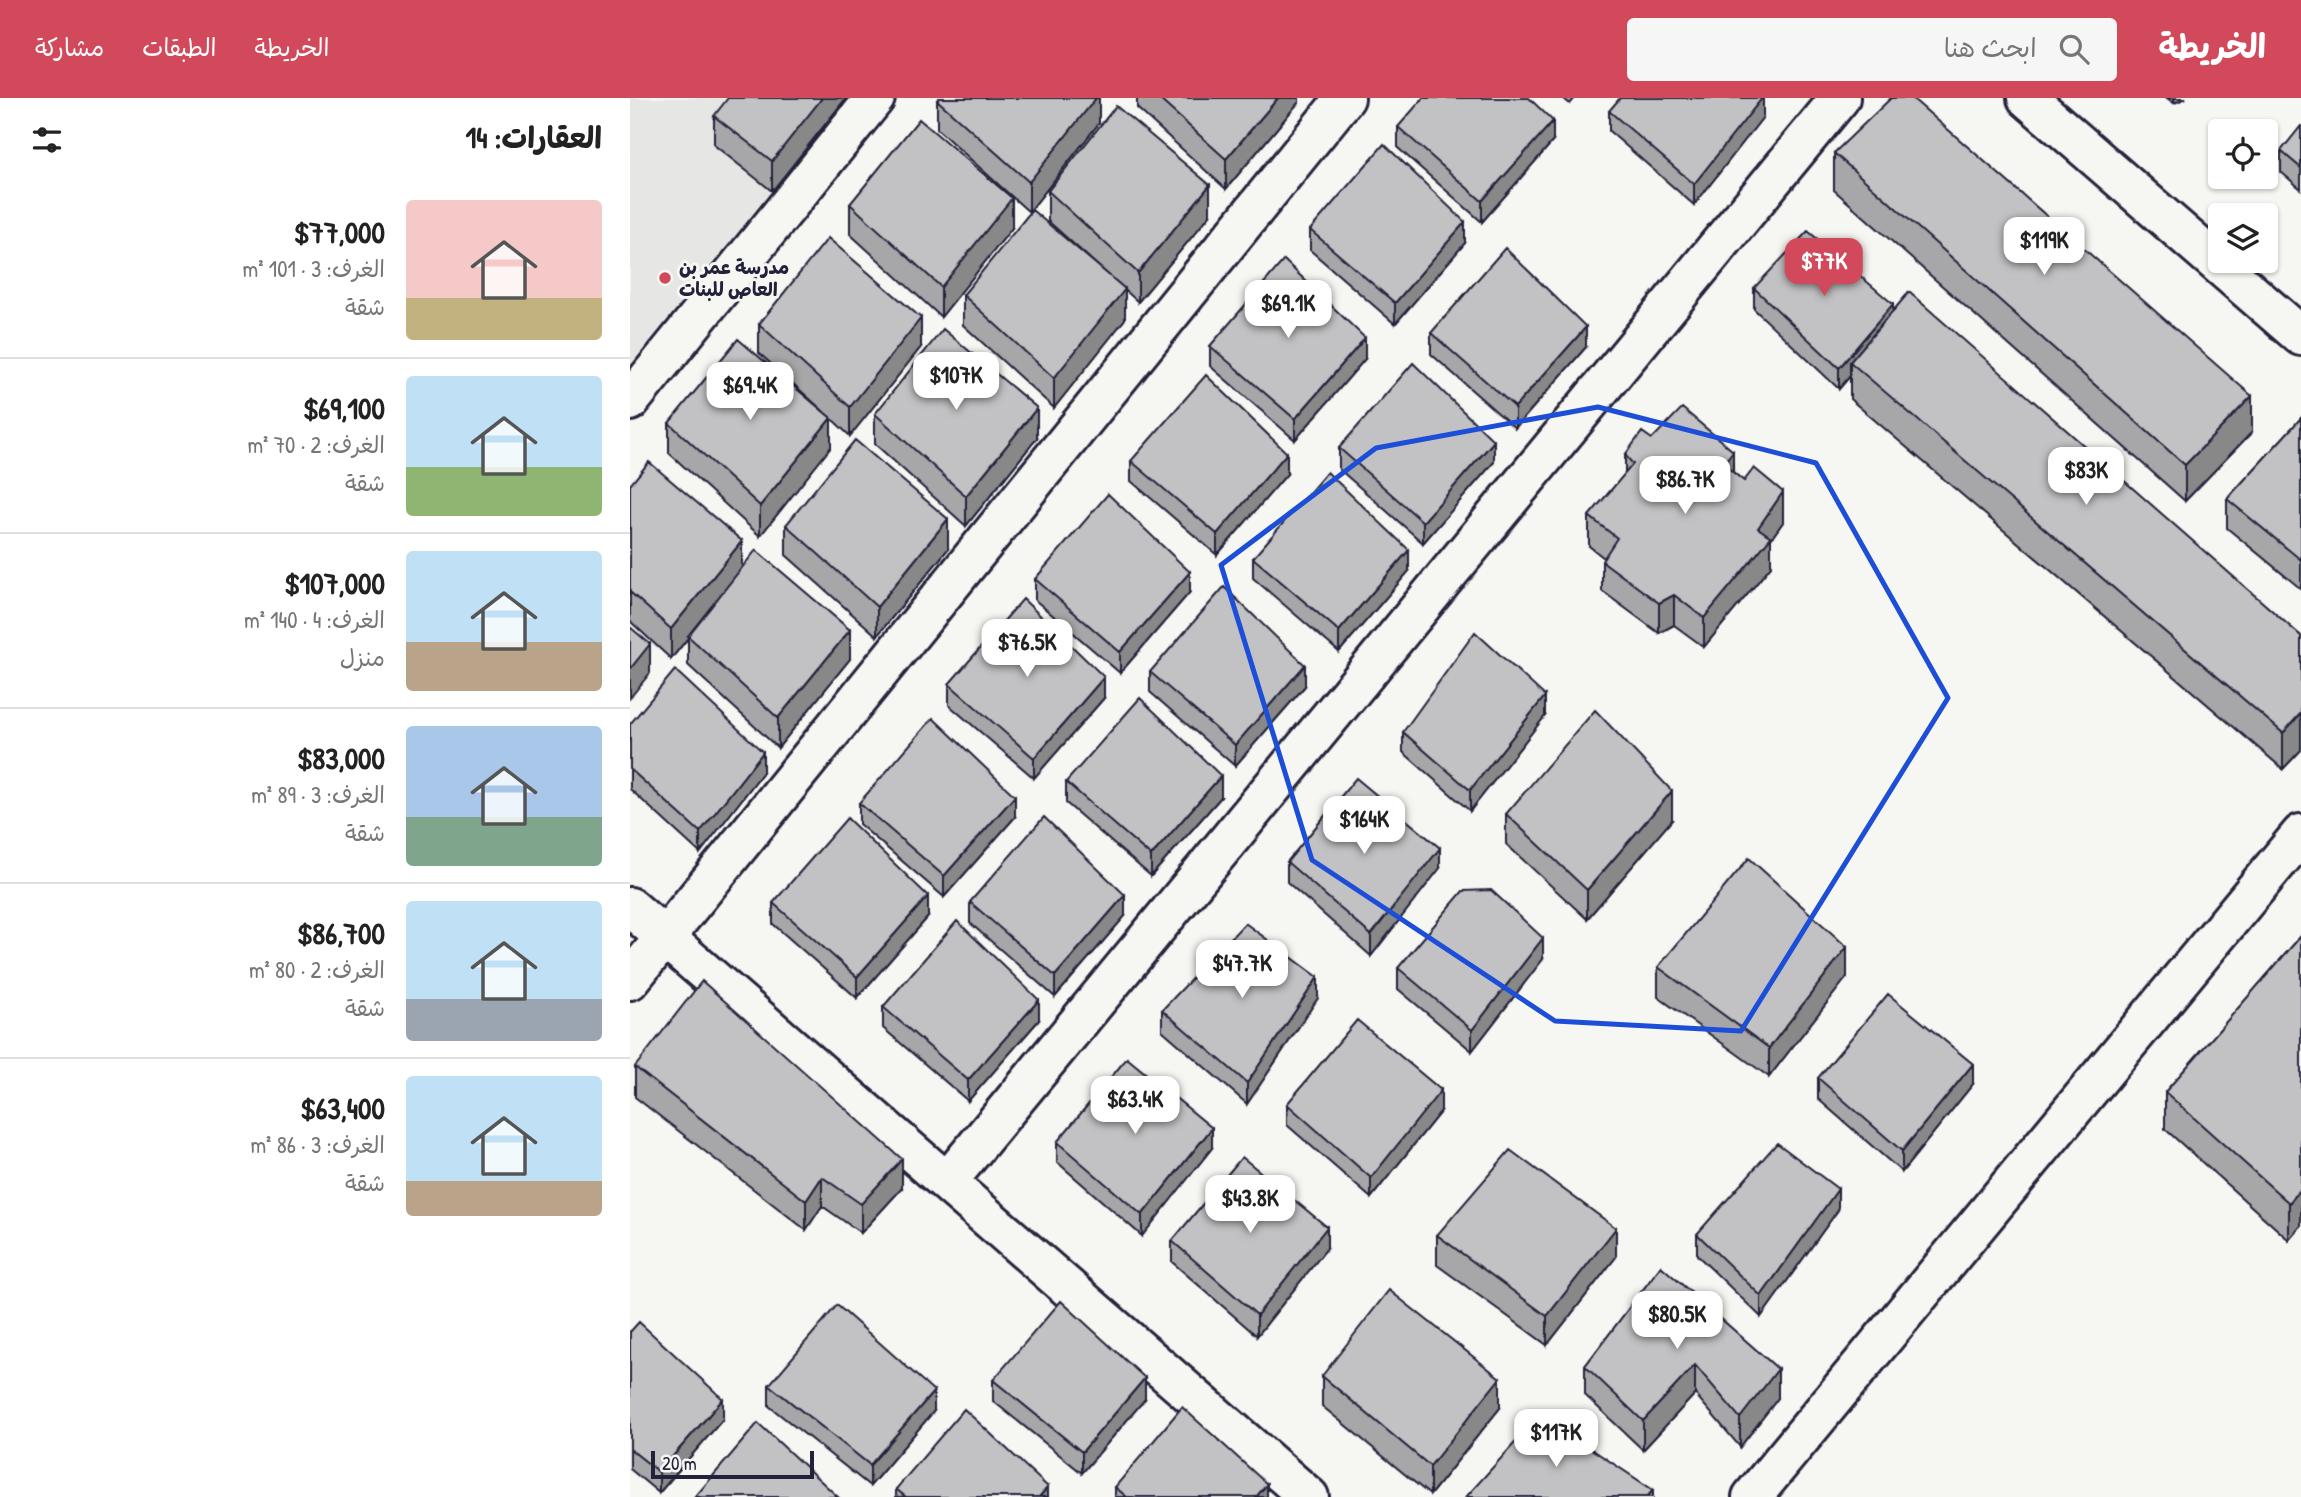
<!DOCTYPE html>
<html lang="ar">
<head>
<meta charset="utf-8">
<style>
  :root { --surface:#fff; --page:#f6f6f6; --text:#222; --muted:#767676; --line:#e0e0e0; --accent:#d1495b }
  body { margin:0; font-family:"Patrick Hand","Playpen Sans Arabic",sans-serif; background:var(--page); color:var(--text); direction:rtl; height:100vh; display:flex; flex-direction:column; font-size:26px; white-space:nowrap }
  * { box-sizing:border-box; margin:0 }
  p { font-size:23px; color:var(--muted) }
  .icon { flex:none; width:38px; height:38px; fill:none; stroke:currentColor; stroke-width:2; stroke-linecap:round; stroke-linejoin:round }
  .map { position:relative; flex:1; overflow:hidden; direction:ltr }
  .side { display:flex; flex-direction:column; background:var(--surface); width:630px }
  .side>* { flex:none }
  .fabs { position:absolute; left:1578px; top:21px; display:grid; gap:14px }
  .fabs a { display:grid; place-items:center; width:70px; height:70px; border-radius:7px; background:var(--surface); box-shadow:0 2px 5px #0004; font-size:35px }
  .scale { position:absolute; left:21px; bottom:18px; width:163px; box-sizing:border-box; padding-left:7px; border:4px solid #22223b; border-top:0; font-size:19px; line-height:24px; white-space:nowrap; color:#22223b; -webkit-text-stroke:5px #f6f6f2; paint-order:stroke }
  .price { position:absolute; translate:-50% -60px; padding:0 16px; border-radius:14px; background:#fff; color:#222; font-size:23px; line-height:46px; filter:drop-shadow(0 2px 4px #0008) }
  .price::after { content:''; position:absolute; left:50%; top:42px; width:21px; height:16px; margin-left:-10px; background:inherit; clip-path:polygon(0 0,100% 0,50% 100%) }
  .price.on { background:var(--accent); color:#fff }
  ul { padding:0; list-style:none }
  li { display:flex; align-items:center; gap:21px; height:175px; padding:0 28px }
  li+li { border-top:2px solid var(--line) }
  li span { display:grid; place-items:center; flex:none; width:196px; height:140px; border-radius:7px; color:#555 }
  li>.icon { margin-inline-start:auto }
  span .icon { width:84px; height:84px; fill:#fffc; stroke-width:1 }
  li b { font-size:30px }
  h2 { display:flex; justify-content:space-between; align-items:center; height:84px; padding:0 28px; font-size:30px }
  header { display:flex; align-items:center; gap:42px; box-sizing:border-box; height:98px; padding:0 35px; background:var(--accent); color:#fff }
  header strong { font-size:33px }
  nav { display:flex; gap:38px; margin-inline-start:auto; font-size:24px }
  .search { width:490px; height:63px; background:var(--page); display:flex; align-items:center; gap:18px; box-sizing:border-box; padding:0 24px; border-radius:7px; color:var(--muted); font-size:26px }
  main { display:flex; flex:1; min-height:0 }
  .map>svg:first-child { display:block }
</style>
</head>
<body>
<header>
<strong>الخريطة</strong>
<div class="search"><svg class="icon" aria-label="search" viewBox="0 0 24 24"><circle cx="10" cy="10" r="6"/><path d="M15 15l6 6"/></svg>ابحث هنا</div>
<nav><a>الخريطة</a><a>الطبقات</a><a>مشاركة</a></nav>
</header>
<main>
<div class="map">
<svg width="1671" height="1399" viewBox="0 0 1671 1399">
  <rect width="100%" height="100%" fill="#f6f6f2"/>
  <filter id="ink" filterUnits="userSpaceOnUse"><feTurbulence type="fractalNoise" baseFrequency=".0143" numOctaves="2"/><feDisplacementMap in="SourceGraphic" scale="14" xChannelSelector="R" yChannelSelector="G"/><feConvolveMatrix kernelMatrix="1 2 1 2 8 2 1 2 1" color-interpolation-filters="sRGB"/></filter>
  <g filter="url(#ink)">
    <path fill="#e6e6e4" d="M 0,0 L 216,0 L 0,267 Z"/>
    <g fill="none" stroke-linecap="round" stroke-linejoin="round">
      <g stroke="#22223b" stroke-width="44">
        <path id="minor" d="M 0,303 L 245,0
          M 0,809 L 679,1399
          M 0,882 L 715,0
          M 317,1084 L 1210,0
          M 1122,1399 L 1671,736"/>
      </g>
      <g stroke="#22223b" stroke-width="44">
        <path id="tertiary" d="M 1397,0 L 1671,238"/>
      </g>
      <use href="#minor" stroke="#f6f6f2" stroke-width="38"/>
      <use href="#tertiary" stroke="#f6f6f2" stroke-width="38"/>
    </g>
    <path fill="#a7a7a9" stroke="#22223b" stroke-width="2" d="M 216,0 L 142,93 L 84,47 L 84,18 Z
      M 469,0 L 469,25 L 399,114 L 307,31 L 307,2 Z
      M 507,0 L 669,0 L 669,4 L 596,91 L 507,10 Z
      M 933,0 L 945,0 L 940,6 Z
      M 1133,0 L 1133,19 L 1064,107 L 979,33 L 979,13 Z
      M 1537,0 L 1556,0 L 1544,5 Z
      M 1671,28 L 1671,91 L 1651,74 L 1651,53 Z
      M 768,29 L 923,43 L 852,124 L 768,50 Z
      M 1204,55 L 1622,334 L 1555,403 L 1204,92 Z
      M 418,93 L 580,117 L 508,204 L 495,192 L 495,221 L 424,310 L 333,227 L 333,197 L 477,176 L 418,123 Z
      M 220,106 L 382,130 L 311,219 L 220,136 Z
      M 680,132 L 835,145 L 765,226 L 680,152 Z
      M 1124,190 L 1263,213 L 1671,538 L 1671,652 L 1653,671 L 1220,301 L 1220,278 L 1209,291 L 1124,211 Z
      M 129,226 L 291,249 L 220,338 L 201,320 L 201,349 L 130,438 L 39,355 L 39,325 L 192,312 L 129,255 Z
      M 801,235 L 956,249 L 885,330 L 801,256 Z
      M 580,248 L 735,261 L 665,342 L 580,268 Z
      M 245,316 L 407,340 L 336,428 L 245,346 Z
      M 1671,320 L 1671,491 L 1597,430 L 1597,401 Z
      M 1022,341 L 1103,374 L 1153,424 L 1141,441 L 1141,468 L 1074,549 L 1044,527 L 1029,535 L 972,493 L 972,463 L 974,460 L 959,448 L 959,418 L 995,376 L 995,357 Z
      M 709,350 L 864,364 L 793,445 L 709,371 Z
      M 501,363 L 657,376 L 587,457 L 501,383 Z
      M 0,387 L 112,470 L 220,561 L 148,650 L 58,567 L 58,540 L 41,561 L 0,523 Z
      M 156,427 L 318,451 L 247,538 L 156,457 Z
      M 623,460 L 779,473 L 709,554 L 623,480 Z
      M 405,481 L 560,494 L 490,575 L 405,502 Z
      M 520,574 L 675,588 L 605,668 L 520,594 Z
      M 319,586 L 474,600 L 404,680 L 319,607 Z
      M 915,618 L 840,713 L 773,654 L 773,634 Z
      M 0,626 L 133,674 L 70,755 L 0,691 Z
      M 436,684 L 591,699 L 521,778 L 436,705 Z
      M 229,705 L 385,719 L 314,799 L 229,726 Z
      M 876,716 L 1042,722 L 957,821 L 876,746 Z
      M 657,764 L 810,770 L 741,858 L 657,784 Z
      M 340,804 L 495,818 L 425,899 L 340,825 Z
      M 143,805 L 298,819 L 227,900 L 143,826 Z
      M 1671,838 L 1659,1142 L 1535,1031 L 1535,994 Z
      M 913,861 L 842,953 L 768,891 L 768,870 Z
      M 1028,869 L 1217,879 L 1139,979 L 1028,899 Z
      M 688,900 L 617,1006 L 532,932 L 532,912 Z
      M 253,909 L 409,922 L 338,1003 L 253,930 Z
      M 5,969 L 272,1090 L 231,1135 L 192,1108 L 176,1132 L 5,999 Z
      M 1188,980 L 1343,986 L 1272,1074 L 1188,1001 Z
      M 657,1006 L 811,1013 L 741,1100 L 657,1027 Z
      M 427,1044 L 582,1050 L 512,1138 L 427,1064 Z
      M 1208,1112 L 1131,1219 L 1067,1157 L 1067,1136 Z
      M 807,1137 L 986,1159 L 917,1247 L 807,1167 Z
      M 542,1143 L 697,1150 L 627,1238 L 542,1164 Z
      M 1031,1168 L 1148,1300 L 1110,1349 L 1065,1296 L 1013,1352 L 955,1297 L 955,1268 Z
      M 0,1234 L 93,1321 L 29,1395 L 0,1371 Z
      M 692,1278 L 870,1310 L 800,1397 L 692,1308 Z
      M 363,1282 L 515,1301 L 452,1375 L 363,1303 Z
      M 139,1287 L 304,1313 L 240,1388 L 139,1308 Z
      M 485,1389 L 637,1399 L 485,1399 Z
      M 266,1391 L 418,1399 L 266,1399 Z"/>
    <path fill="#888889" stroke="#22223b" stroke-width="2" d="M 192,0 L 216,0 L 142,93 L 142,63 Z
      M 466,0 L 469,0 L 469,25 L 399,114 L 399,84 Z
      M 648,0 L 669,0 L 669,4 L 596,91 L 596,61 Z
      M 1132,0 L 1133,0 L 1133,19 L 1064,107 L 1064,86 Z
      M 1544,0 L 1556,0 L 1544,5 Z
      M 923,23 L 923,43 L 852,124 L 852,103 Z
      M 580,87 L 580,117 L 508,204 L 508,175 Z
      M 382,100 L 382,130 L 311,219 L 311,189 Z
      M 835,124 L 835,145 L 765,226 L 765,205 Z
      M 495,191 L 495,221 L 424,310 L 424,280 Z
      M 1263,206 L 1263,226 L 1220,264 L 1220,278 L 1209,291 L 1209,270 Z
      M 291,220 L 291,249 L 220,338 L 220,309 Z
      M 956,229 L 956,249 L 885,330 L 885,309 Z
      M 735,240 L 735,261 L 665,342 L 665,321 Z
      M 1622,298 L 1622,334 L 1555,403 L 1555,367 Z
      M 407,310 L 407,340 L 336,428 L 336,398 Z
      M 201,320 L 201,349 L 130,438 L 130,408 Z
      M 864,343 L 864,364 L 793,445 L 793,424 Z
      M 1103,353 L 1103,382 L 1093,366 Z
      M 657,355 L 657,376 L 587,457 L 587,436 Z
      M 1153,394 L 1153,424 L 1141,441 L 1141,468 L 1074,549 L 1074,520 L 1128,430 Z
      M 318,421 L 318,451 L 247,538 L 247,509 Z
      M 112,443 L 112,472 L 58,538 L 58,540 L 41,561 L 41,531 Z
      M 779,452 L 779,473 L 709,554 L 709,533 Z
      M 560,474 L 560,494 L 490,575 L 490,554 Z
      M 1044,497 L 1044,527 L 1029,535 L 1029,505 Z
      M 220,532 L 220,561 L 148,650 L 148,620 Z
      M 20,546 L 20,575 L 0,600 L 0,571 Z
      M 675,567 L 675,588 L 605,668 L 605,647 Z
      M 474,579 L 474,600 L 404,680 L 404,660 Z
      M 915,598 L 915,618 L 840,713 L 840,692 Z
      M 1671,615 L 1671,652 L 1653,671 L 1653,635 Z
      M 133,654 L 133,674 L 70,755 L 70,734 Z
      M 591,678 L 591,699 L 521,778 L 521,758 Z
      M 1042,693 L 1042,722 L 957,821 L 957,792 Z
      M 385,698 L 385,719 L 314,799 L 314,778 Z
      M 810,750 L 810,770 L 741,858 L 741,837 Z
      M 495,797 L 495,818 L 425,899 L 425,878 Z
      M 298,798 L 298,819 L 227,900 L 227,879 Z
      M 913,840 L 913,861 L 842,953 L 842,932 Z
      M 1217,849 L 1217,879 L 1139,979 L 1139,950 Z
      M 688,879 L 688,900 L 617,1006 L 617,985 Z
      M 409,902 L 409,922 L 338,1003 L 338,982 Z
      M 1343,966 L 1343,986 L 1272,1074 L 1272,1053 Z
      M 811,992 L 811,1013 L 741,1100 L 741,1080 Z
      M 582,1030 L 582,1050 L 512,1138 L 512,1117 Z
      M 272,1061 L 272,1090 L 231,1135 L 231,1106 Z
      M 192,1079 L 192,1108 L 176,1132 L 176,1103 Z
      M 1208,1091 L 1208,1112 L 1131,1219 L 1131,1198 Z
      M 1671,1091 L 1671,1128 L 1659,1142 L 1659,1105 Z
      M 697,1129 L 697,1150 L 627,1238 L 627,1217 Z
      M 986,1130 L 986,1159 L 917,1247 L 917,1218 Z
      M 1065,1267 L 1065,1296 L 1013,1352 L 1013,1323 Z
      M 1148,1271 L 1148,1300 L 1110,1349 L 1110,1320 Z
      M 515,1280 L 515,1301 L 452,1375 L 452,1354 Z
      M 870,1280 L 870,1310 L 800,1397 L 800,1368 Z
      M 304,1293 L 304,1313 L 240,1388 L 240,1367 Z
      M 93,1301 L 93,1321 L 29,1395 L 29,1374 Z
      M 637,1386 L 637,1399 L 626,1399 Z
      M 418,1389 L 418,1399 L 409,1399 Z
      M 1023,1392 L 1023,1399 L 1017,1399 Z"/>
    <path fill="#c2c2c4" stroke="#22223b" stroke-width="2" d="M 98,0 L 192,0 L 142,63 L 84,18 Z
      M 309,0 L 466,0 L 399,84 L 307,2 Z
      M 528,0 L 648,0 L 596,61 Z
      M 793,0 L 899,0 L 923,23 L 852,103 L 768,29 Z
      M 990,0 L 1132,0 L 1064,86 L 979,13 Z
      M 1261,0 L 1282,0 L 1622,298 L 1555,367 L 1204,55 Z
      M 486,8 L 580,87 L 508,175 L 418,93 Z
      M 289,21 L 382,100 L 311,189 L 220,106 Z
      M 1671,28 L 1671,70 L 1651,53 Z
      M 754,46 L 835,124 L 765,205 L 680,132 Z
      M 402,112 L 495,191 L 424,280 L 333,197 Z
      M 1178,133 L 1263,206 L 1209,270 L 1124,190 Z
      M 198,140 L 291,220 L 220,309 L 129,226 Z
      M 875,150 L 956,229 L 885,309 L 801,235 Z
      M 654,162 L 735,240 L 665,321 L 580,248 Z
      M 1279,194 L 1671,538 L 1671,615 L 1653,635 L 1220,264 Z
      M 313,231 L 407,310 L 336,398 L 245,316 Z
      M 108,241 L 201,320 L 130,408 L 39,325 Z
      M 783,265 L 864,343 L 793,424 L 709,350 Z
      M 576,277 L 657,355 L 587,436 L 501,363 Z
      M 1052,310 L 1103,353 L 1093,366 L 1114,383 L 1124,370 L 1153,394 L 1128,430 L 1141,439 L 1074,520 L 1044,497 L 1029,505 L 972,463 L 987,440 L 959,418 L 1003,366 L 995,357 L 1012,334 L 1022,341 Z
      M 1671,320 L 1671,462 L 1597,401 Z
      M 225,342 L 318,421 L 247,509 L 156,427 Z
      M 19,364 L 112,443 L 41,531 L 0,494 L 0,387 Z
      M 697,374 L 779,452 L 709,533 L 623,460 Z
      M 478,396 L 560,474 L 490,554 L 405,481 Z
      M 126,452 L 220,532 L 148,620 L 58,538 Z
      M 594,489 L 675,567 L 605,647 L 520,574 Z
      M 393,501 L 474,579 L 404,660 L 319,586 Z
      M 0,529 L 20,546 L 0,571 Z
      M 845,534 L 915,598 L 840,692 L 773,634 Z
      M 45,572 L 133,654 L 70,734 L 0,671 L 0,626 Z
      M 510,600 L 591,678 L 521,758 L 436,684 Z
      M 965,612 L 1042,693 L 957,792 L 876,716 Z
      M 303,620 L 385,698 L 314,778 L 229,705 Z
      M 726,680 L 810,750 L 741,837 L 657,764 Z
      M 414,719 L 495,797 L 425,878 L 340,804 Z
      M 217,720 L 298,798 L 227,879 L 143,805 Z
      M 1119,760 L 1217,849 L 1139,950 L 1028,869 Z
      M 861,792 L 913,840 L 842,932 L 768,870 L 833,793 Z
      M 327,823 L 409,902 L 338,982 L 253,909 Z
      M 615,825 L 688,879 L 617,985 L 532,912 Z
      M 1671,838 L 1671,1091 L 1659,1105 L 1535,994 Z
      M 72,883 L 272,1061 L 231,1106 L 192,1079 L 176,1103 L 5,969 Z
      M 1258,896 L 1343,966 L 1272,1053 L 1188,980 Z
      M 727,922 L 811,992 L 741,1080 L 657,1006 Z
      M 497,960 L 582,1030 L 512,1117 L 427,1044 Z
      M 1147,1045 L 1208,1091 L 1131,1198 L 1067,1136 Z
      M 880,1052 L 986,1130 L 917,1218 L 807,1137 Z
      M 612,1059 L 697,1129 L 627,1217 L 542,1143 Z
      M 1031,1168 L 1148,1271 L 1110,1320 L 1065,1267 L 1013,1323 L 955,1268 Z
      M 759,1192 L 870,1280 L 800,1368 L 692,1278 Z
      M 431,1203 L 515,1280 L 452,1354 L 363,1282 Z
      M 207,1207 L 304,1293 L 240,1367 L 139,1287 Z
      M 9,1224 L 93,1301 L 29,1374 L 0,1351 L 0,1234 Z
      M 552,1309 L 637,1386 L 626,1399 L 497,1399 L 485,1389 Z
      M 334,1311 L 418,1389 L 409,1399 L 276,1399 L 266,1391 Z
      M 910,1317 L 1023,1392 L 1017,1399 L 836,1399 Z
      M 128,1325 L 208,1399 L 65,1399 Z"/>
  </g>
  <path fill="none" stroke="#1d4ed8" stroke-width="5" stroke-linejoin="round" d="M 968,309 L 1186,365 L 1318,600 L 1111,933 L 925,923 L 682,762 L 591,467 L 746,350 Z"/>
  <circle fill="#d1495b" stroke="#f6f6f2" stroke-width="2.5" cx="35" cy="180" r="7"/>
  <g text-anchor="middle" stroke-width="6" stroke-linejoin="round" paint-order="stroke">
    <g font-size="19" font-weight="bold" fill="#22223b" stroke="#f6f6f2" text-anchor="start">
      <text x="49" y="176">مدرسة عمر بن<tspan x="49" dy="22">العاص للبنات</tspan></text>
    </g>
  </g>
</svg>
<div class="fabs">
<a><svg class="icon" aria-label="locate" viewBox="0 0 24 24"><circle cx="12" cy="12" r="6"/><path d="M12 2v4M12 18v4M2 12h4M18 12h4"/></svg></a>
<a><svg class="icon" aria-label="layers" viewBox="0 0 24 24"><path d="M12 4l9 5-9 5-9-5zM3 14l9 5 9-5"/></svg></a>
</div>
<div class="scale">20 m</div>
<b class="price" style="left:1414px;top:179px">$119K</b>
<b class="price on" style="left:1194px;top:200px">$77K</b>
<b class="price" style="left:658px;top:242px">$69.1K</b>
<b class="price" style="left:326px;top:314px">$107K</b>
<b class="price" style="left:120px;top:324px">$69.4K</b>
<b class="price" style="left:1456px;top:409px">$83K</b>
<b class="price" style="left:1055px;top:418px">$86.7K</b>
<b class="price" style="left:397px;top:581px">$76.5K</b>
<b class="price" style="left:734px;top:758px">$164K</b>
<b class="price" style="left:612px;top:902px">$47.7K</b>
<b class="price" style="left:505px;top:1038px">$63.4K</b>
<b class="price" style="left:620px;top:1137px">$43.8K</b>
<b class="price" style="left:1047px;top:1253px">$80.5K</b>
<b class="price" style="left:926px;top:1371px">$117K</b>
</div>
<section class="side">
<h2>العقارات: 14<svg class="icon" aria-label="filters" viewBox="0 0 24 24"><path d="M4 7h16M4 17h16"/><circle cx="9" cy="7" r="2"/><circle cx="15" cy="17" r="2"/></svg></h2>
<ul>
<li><span style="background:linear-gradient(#f6c9c9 70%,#c2b280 0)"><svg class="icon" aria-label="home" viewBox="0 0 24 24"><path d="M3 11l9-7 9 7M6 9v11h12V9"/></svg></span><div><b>$77,000</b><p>الغرف: 3 · 101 m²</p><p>شقة</p></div></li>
<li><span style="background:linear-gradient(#bfe0f5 65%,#8fb573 0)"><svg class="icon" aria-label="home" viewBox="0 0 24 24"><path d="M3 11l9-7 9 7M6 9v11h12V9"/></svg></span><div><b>$69,100</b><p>الغرف: 2 · 70 m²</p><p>شقة</p></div></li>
<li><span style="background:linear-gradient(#bfe0f5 65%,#b9a48a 0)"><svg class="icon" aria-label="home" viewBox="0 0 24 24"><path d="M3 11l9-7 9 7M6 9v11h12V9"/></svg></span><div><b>$107,000</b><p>الغرف: 4 · 140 m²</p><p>منزل</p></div></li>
<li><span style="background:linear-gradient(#a9c7e8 65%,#7fa58c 0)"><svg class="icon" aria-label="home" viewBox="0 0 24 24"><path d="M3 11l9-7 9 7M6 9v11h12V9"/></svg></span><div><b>$83,000</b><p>الغرف: 3 · 89 m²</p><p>شقة</p></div></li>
<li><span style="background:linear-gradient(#bfe0f5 70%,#9aa5b1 0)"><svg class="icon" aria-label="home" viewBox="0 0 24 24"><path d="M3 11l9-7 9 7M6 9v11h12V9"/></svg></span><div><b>$86,700</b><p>الغرف: 2 · 80 m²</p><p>شقة</p></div></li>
<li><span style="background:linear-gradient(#bfe0f5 75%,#b9a48a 0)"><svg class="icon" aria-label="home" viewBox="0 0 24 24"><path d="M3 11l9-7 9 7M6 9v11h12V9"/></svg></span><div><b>$63,400</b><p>الغرف: 3 · 86 m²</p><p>شقة</p></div></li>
</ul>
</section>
</main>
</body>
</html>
